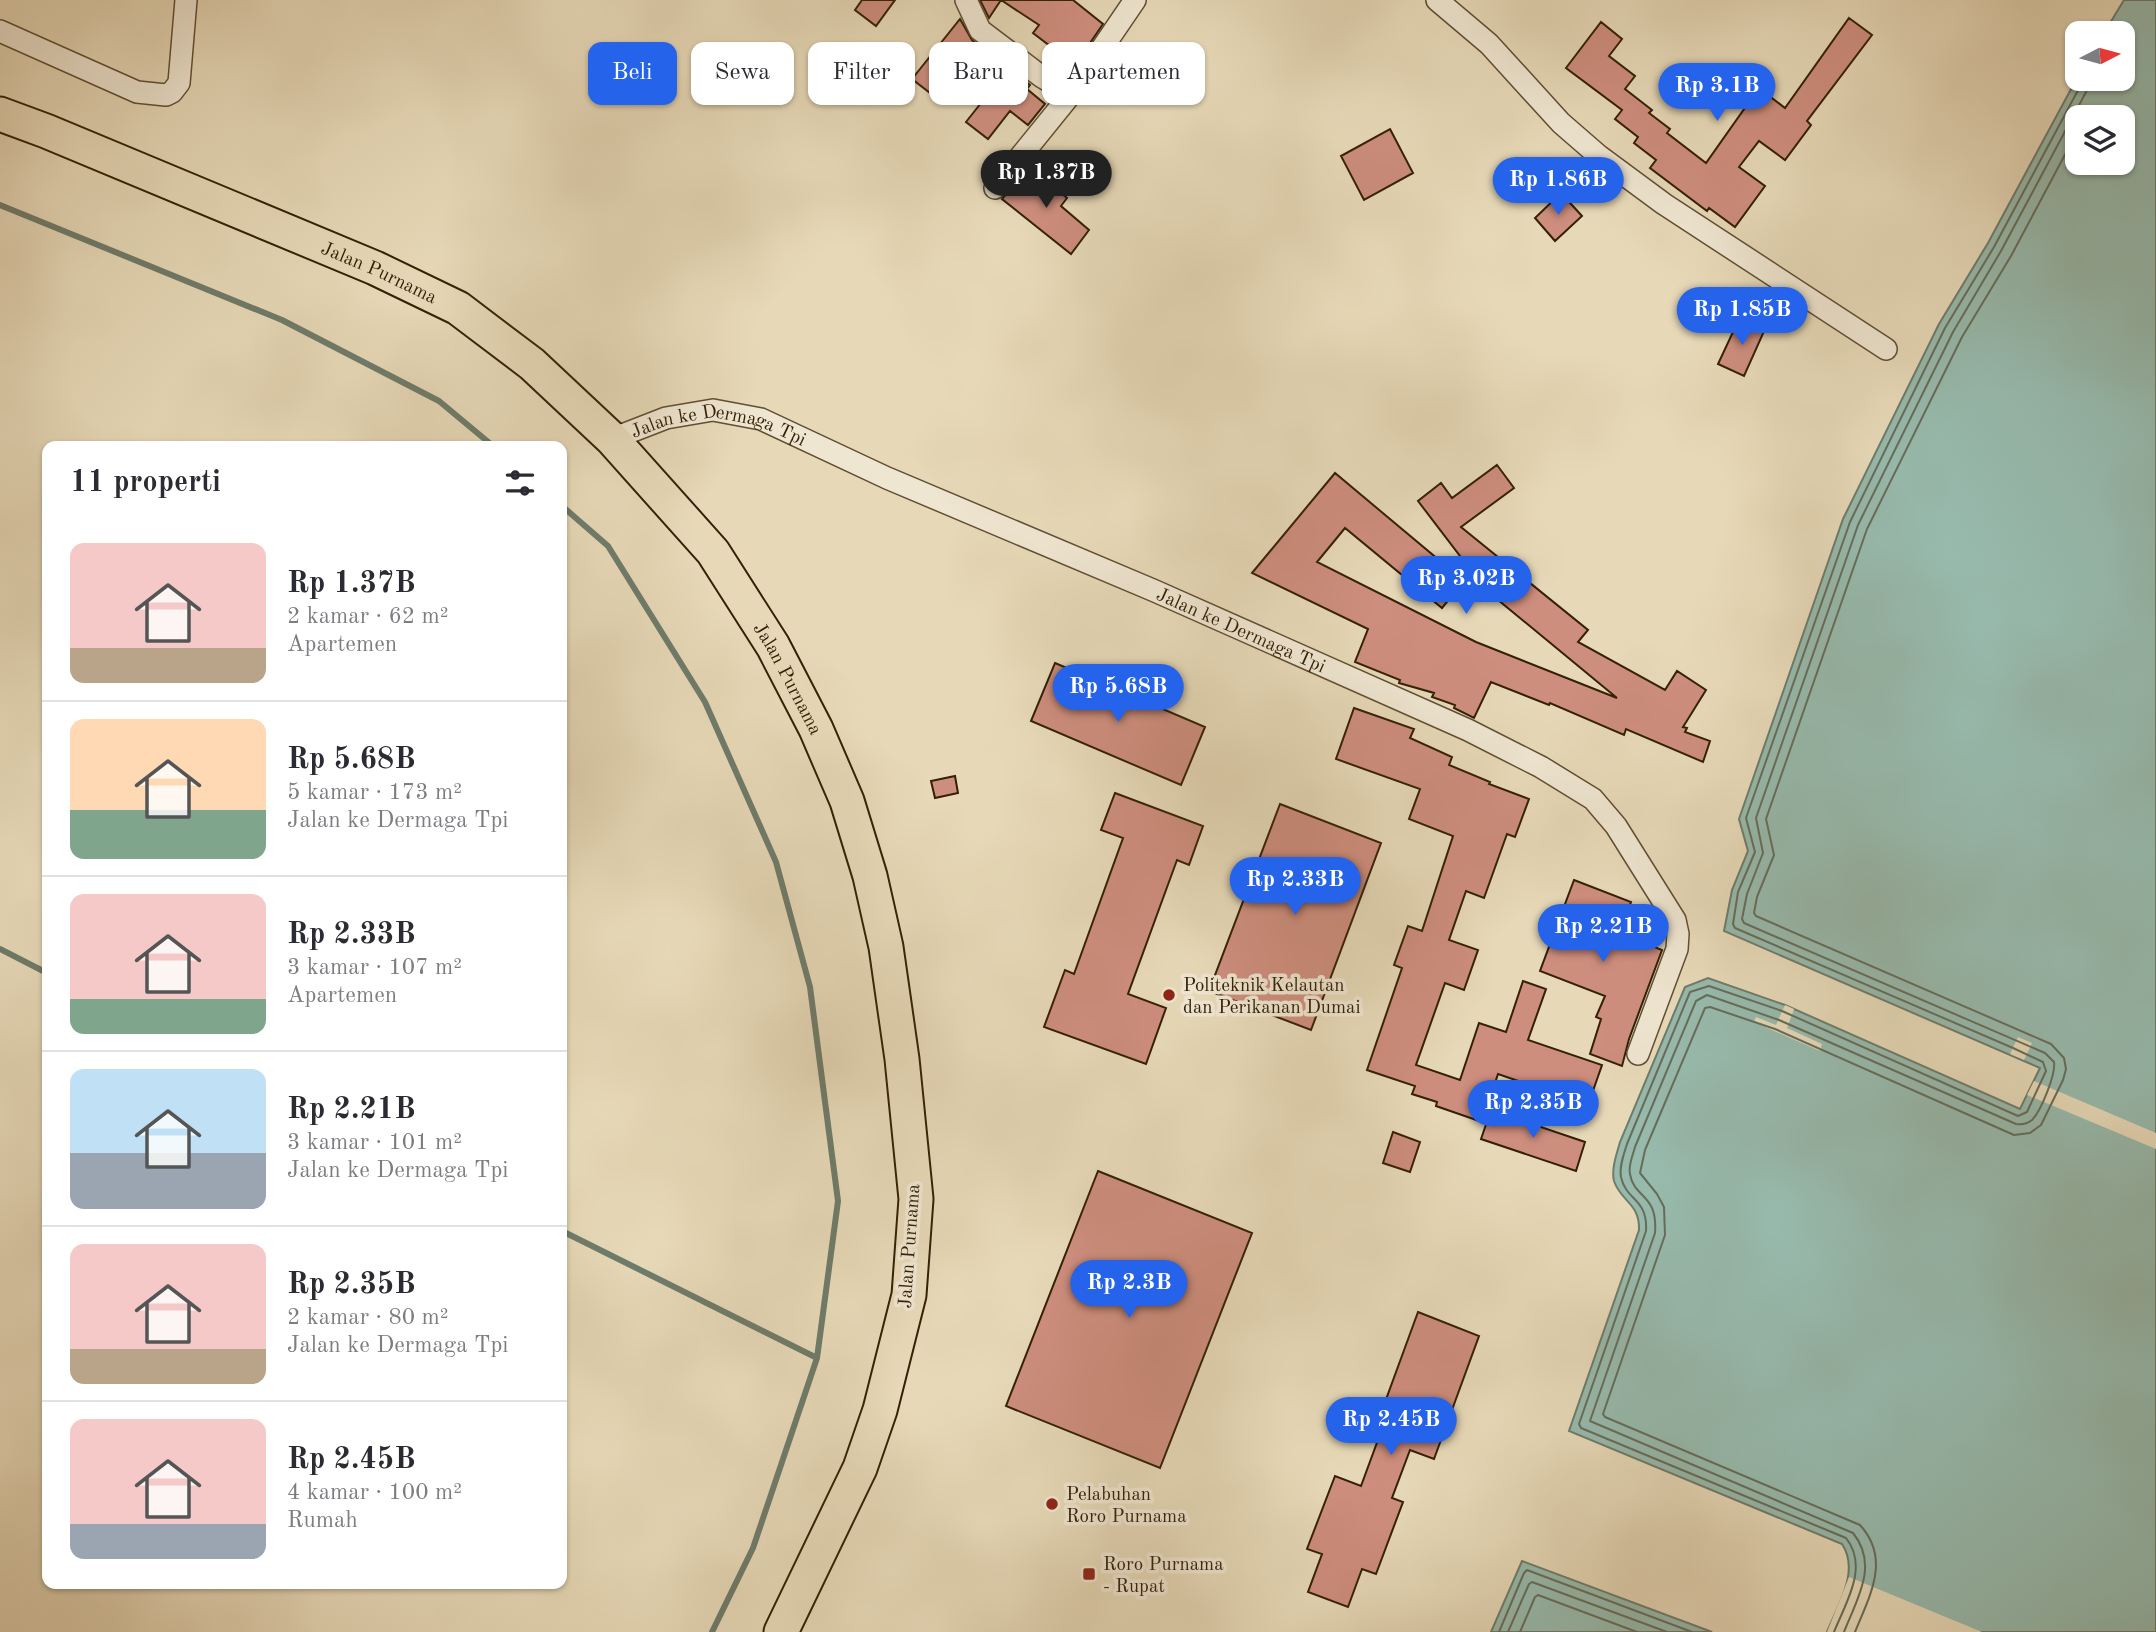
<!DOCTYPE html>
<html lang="id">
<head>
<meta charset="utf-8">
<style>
  :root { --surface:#fff; --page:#f7f7f7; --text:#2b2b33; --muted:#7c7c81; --line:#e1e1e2; --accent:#2563eb }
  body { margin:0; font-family:"Old Standard TT",serif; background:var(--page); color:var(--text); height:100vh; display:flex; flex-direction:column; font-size:26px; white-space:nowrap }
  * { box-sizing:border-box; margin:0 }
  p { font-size:23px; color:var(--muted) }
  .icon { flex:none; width:38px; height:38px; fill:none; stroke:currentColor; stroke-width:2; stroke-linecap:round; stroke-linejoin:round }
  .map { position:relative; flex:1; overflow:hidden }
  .side { position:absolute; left:42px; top:441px; width:525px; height:1148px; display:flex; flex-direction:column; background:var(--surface); border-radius:14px; box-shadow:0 2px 5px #0004 }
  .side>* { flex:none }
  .hud { position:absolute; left:588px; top:42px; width:665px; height:63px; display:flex; gap:14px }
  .needle { width:46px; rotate:84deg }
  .tools { position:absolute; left:2065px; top:21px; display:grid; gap:14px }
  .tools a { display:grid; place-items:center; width:70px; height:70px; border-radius:14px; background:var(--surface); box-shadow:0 2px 5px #0004; font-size:35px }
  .price { position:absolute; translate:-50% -60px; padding:0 16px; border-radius:24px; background:var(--accent); color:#fff; font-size:23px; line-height:46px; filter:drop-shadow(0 2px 4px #0008) }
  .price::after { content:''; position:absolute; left:50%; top:42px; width:21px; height:16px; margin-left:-10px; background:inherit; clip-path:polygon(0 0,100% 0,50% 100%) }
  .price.on { background:#222; color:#fff }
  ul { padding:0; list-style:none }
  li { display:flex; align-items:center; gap:21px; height:175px; padding:0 28px }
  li+li { border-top:2px solid var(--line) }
  li span { display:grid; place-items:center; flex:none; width:196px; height:140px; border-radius:14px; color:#555 }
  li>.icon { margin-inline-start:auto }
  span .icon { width:84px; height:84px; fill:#fffc; stroke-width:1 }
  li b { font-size:30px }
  h2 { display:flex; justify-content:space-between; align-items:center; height:84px; padding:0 28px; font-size:30px }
  .chip { padding:0 24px; border-radius:14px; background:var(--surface); box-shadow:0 2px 5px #0004; font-size:24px; line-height:63px }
  .chip.on { background:var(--accent); color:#fff }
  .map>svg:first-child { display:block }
</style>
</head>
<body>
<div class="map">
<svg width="2156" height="1632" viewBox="0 0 2156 1632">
  <rect width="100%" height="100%" fill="#e7d9b8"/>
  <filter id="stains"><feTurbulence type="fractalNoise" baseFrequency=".00286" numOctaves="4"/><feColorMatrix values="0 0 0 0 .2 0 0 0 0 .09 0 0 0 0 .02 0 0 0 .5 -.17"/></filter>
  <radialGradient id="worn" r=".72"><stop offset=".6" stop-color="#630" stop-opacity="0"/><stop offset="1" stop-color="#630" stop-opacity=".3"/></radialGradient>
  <path fill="#97baad" stroke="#6f7c6b" stroke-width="2" fill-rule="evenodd" d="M 2124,0 L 2156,0 L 2156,1632 L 1827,1632 C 1838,1605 1860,1571 1842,1544 L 1569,1431 L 1639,1230 C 1640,1203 1621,1202 1614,1181 C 1611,1169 1617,1153 1620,1142 L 1685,987 L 1708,978 L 1785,1005 L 2020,1109 L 2040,1068 L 1724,931 L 1732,890 L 1748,851 L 1739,819 L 1843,519 L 1939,324 L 1988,243 L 2077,78 L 2123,79 L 2123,33 L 2104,33 ZM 2077,117 L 2123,117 L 2123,163 L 2077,163 Z
    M 1522,1561 L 1712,1632 L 1491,1632 Z"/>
  <path fill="#e7d9b8" d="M 1785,1005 L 1794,1009 L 1787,1028 L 1822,1044 L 1820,1051 L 1754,1022 L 1756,1017 L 1776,1025 Z
    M 2018,1037 L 2032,1043 L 2024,1060 L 2010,1054 Z
    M 2034,1081 L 2156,1133 L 2156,1149 L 2027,1095 Z
    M 1849,1577 L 1982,1632 L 1827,1632 Z"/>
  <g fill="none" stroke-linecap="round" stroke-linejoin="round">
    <path stroke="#666d5a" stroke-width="2" d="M 1499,1632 L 1524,1573 L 1527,1570 L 1692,1632
      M 1508,1632 L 1529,1584 L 1532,1582 L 1667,1632
      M 1520,1632 L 1535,1597 L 1538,1595 L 1637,1632
      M 1834,1632 C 1846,1602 1869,1567 1846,1538 L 1581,1428 L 1579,1424 L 1646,1231 C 1648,1198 1626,1201 1621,1177 C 1619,1166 1624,1154 1627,1144 L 1690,992 L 1709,986 L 1782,1011 L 2018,1116 L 2027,1112 L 2046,1071 L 2043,1062 L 2013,1048 L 1735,928 L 1733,924 L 1738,892 L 1755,852 L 1746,818 L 1850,522 L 1945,328 L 1994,247 L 2084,79
      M 1844,1632 C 1857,1599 1879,1565 1853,1533 L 1590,1421 L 1655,1233 C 1658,1193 1634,1199 1630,1174 C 1628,1165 1633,1155 1635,1147 L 1696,1001 L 1707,995 L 1779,1020 L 2016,1124 C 2022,1125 2027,1124 2032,1120 C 2041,1111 2056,1074 2054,1062 L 2045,1053 L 1744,923 L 1742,919 L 1747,894 L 1763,853 L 1756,818 L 1858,525 L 1953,332 L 2001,251 L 2093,79
      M 1855,1632 C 1870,1595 1891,1559 1860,1525 L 1605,1417 L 1603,1414 L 1665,1235 L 1664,1207 L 1657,1194 L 1640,1173 L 1645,1150 L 1705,1008 L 1710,1007 L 1775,1029 L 2014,1135 L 2030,1133 L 2041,1125 L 2063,1080 L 2066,1069 L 2064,1058 L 2051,1044 L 1756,916 L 1754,913 L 1757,897 L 1774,855 L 1766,819 L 1867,529 L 1962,337 L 2011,256 L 2077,132"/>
    <path stroke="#6f7c6b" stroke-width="6" d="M 0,205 L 282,320 L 439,401 L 493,446
      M 562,506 L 608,546 L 705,702 L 776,862 L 810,987 L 838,1201 L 817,1358 L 753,1548 L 712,1632
      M 0,949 L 47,973
      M 562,1231 L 817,1358"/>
  </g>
  <path fill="#ce8e7e" stroke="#342007" stroke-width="2" d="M 862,0 L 895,0 L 876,26 L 855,10 Z
    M 980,0 L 1073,0 L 1103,24 L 1075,65 L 1033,33 L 1039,25 L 1001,0 L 989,18 Z
    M 1849,18 L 1872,35 L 1807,121 L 1811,125 L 1785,160 L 1759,141 L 1739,167 L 1765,186 L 1735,227 L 1709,208 L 1707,211 L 1650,168 L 1656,160 L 1634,143 L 1638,137 L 1615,119 L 1622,110 L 1566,68 L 1601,22 L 1622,39 L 1609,56 L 1635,76 L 1625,89 L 1652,110 L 1649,113 L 1670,129 L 1667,133 L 1706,163 L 1759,88 L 1785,108 Z
    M 960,19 L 972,40 L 1030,85 L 1027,89 L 1045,104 L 1028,125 L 1010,111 L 988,139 L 966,122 L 981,103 L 949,77 L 934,96 L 912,79 Z
    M 1390,129 L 1413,173 L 1364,200 L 1341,156 Z
    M 1029,167 L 1067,198 L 1061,206 L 1089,230 L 1071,254 L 1002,199 Z
    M 1561,193 L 1582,216 L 1555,241 L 1535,218 Z
    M 1740,317 L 1765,329 L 1744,376 L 1718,364 Z
    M 1497,465 L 1514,488 L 1461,527 L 1588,630 L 1578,642 L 1665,690 L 1677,671 L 1706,690 L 1683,727 L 1687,728 L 1685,732 L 1710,741 L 1703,762 L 1626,729 L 1624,735 L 1550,703 L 1549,705 L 1491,682 L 1474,718 L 1454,708 L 1455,705 L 1432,697 L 1434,693 L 1399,683 L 1400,680 L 1355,662 L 1368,629 L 1252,573 L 1335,473 L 1464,581 L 1442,608 L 1345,528 L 1317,562 L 1476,642 L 1617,698 L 1486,590 L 1418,501 L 1441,483 L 1452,498 Z
    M 1055,663 L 1205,727 L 1181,785 L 1031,721 Z
    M 1354,708 L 1414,729 L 1410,738 L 1452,757 L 1449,765 L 1490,782 L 1489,784 L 1529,799 L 1515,837 L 1507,834 L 1484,898 L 1466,891 L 1449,940 L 1478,950 L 1464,990 L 1445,983 L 1416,1065 L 1460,1080 L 1479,1023 L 1506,1032 L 1523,981 L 1546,989 L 1528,1040 L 1602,1065 L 1588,1105 L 1498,1074 L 1482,1122 L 1436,1106 L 1437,1102 L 1412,1094 L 1415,1086 L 1367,1070 L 1402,968 L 1394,965 L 1408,926 L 1422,931 L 1453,836 L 1409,819 L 1420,789 L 1336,759 Z
    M 955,776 L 958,793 L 935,798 L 931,781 Z
    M 1115,793 L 1203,826 L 1189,865 L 1177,860 L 1128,994 L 1166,1008 L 1146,1064 L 1044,1027 L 1065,970 L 1074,974 L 1123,838 L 1101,830 Z
    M 1280,804 L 1381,843 L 1311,1030 L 1209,991 Z
    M 1574,880 L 1631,902 L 1619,933 L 1662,950 L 1629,1039 L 1622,1066 L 1590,1054 L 1601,1019 L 1596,1017 L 1605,996 L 1540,971 Z
    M 1491,1110 L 1585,1142 L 1576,1171 L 1481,1139 Z
    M 1393,1132 L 1420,1142 L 1410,1172 L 1383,1163 Z
    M 1098,1171 L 1252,1233 L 1160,1468 L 1006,1406 Z
    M 1418,1312 L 1479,1336 L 1434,1459 L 1410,1450 L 1392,1498 L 1403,1502 L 1376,1574 L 1362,1569 L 1348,1607 L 1308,1592 L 1322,1554 L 1307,1549 L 1335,1476 L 1361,1486 L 1379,1437 L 1373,1435 Z"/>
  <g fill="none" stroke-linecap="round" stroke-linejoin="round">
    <g stroke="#614e33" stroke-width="24">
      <g id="minor">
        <path d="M 966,0 L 980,30 L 1042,77 L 1071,94"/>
        <path d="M 1437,0 L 1489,44 L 1561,123 L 1599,156 L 1664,204 L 1886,349"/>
        <path d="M 0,31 L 137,92 L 166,95 L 172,92 L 179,83 L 186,0"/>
        <path d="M 995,188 L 1071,94 L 1135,0"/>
        <path id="s1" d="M 612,439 L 666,418 L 713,410 L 761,419 L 887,478 L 1155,591 L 1468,730 L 1541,767 L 1593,799 L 1616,826 L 1675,920 L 1678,934 L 1677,949 L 1638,1054"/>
      </g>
    </g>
    <g stroke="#342007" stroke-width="37">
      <g id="primary">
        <path id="s2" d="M 0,114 L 46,131 L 375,268 L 458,308 L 532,364 L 612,439 L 713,552 L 773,646 L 816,729 L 847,801 L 870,876 L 886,947 L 902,1059 L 916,1199 L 909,1295 L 880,1410 L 860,1468 L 781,1632"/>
      </g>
    </g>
    <use href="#minor" stroke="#efe6d1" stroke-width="21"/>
    <use href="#primary" stroke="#e7d9b8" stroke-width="33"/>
  </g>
  <g fill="#8f2418" stroke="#efe6d1" stroke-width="2.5">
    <circle cx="1169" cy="995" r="7"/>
    <circle cx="1052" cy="1504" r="7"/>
    <rect x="1082" y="1567" width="14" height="14" rx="3.5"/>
  </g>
  <g text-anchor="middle" stroke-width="7" stroke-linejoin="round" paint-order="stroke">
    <g font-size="19" fill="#342007" stroke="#efe6d1">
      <text dy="7" stroke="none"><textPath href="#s2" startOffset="411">Jalan Purnama</textPath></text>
      <text dy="7" stroke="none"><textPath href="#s1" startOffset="112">Jalan ke Dermaga Tpi</textPath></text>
      <text dy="7" stroke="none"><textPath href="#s1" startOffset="679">Jalan ke Dermaga Tpi</textPath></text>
      <text dy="7" stroke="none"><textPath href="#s2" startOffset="999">Jalan Purnama</textPath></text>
      <text transform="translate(908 1246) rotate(-86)" y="7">Jalan Purnama</text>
    </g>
    <g font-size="19" fill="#342007" stroke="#efe6d1" text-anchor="start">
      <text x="1183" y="991">Politeknik Kelautan<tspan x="1183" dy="22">dan Perikanan Dumai</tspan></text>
      <text x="1066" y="1500">Pelabuhan<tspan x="1066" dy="22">Roro Purnama</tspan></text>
      <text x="1103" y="1570">Roro Purnama<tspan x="1103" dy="22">- Rupat</tspan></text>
    </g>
  </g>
  <rect width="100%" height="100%" filter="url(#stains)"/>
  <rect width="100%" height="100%" fill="url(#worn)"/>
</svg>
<div class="tools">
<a><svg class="needle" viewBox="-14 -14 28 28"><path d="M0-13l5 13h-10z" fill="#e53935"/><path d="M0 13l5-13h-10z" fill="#7c7c81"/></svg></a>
<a><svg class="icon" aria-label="layers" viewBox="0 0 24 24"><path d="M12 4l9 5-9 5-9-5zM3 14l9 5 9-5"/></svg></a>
</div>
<b class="price" style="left:1717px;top:123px">Rp 3.1B</b>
<b class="price on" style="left:1046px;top:210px">Rp 1.37B</b>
<b class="price" style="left:1558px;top:217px">Rp 1.86B</b>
<b class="price" style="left:1742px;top:347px">Rp 1.85B</b>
<b class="price" style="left:1466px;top:616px">Rp 3.02B</b>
<b class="price" style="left:1118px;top:724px">Rp 5.68B</b>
<b class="price" style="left:1295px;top:917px">Rp 2.33B</b>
<b class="price" style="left:1603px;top:964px">Rp 2.21B</b>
<b class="price" style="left:1533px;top:1140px">Rp 2.35B</b>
<b class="price" style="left:1129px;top:1320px">Rp 2.3B</b>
<b class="price" style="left:1391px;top:1457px">Rp 2.45B</b>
<div class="hud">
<a class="chip on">Beli</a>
<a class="chip">Sewa</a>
<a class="chip">Filter</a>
<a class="chip">Baru</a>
<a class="chip">Apartemen</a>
</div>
<section class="side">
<h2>11 properti<svg class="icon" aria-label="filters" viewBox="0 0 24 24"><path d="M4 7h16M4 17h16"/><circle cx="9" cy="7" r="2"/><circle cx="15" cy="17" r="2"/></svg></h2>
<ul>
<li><span style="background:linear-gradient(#f6c9c9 75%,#b9a48a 0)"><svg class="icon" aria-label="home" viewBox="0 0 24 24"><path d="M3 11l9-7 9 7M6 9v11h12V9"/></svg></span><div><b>Rp 1.37B</b><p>2 kamar · 62 m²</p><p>Apartemen</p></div></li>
<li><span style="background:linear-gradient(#ffd9b3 65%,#7fa58c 0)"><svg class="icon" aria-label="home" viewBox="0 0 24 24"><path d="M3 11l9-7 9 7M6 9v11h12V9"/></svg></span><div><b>Rp 5.68B</b><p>5 kamar · 173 m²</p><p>Jalan ke Dermaga Tpi</p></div></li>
<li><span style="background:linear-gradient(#f6c9c9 75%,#7fa58c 0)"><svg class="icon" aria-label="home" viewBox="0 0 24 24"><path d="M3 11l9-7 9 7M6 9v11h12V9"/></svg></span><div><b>Rp 2.33B</b><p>3 kamar · 107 m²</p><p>Apartemen</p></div></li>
<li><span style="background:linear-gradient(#bfe0f5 60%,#9aa5b1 0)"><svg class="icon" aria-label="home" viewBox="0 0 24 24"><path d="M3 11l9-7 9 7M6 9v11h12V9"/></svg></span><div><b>Rp 2.21B</b><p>3 kamar · 101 m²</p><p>Jalan ke Dermaga Tpi</p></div></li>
<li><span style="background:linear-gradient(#f6c9c9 75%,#b9a48a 0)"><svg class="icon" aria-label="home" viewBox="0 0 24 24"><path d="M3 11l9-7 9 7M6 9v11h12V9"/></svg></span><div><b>Rp 2.35B</b><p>2 kamar · 80 m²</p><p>Jalan ke Dermaga Tpi</p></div></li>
<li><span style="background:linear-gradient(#f6c9c9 75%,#9aa5b1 0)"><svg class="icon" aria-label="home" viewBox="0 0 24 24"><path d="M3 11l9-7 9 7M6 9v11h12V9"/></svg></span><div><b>Rp 2.45B</b><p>4 kamar · 100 m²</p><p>Rumah</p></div></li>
</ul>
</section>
</div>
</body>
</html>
